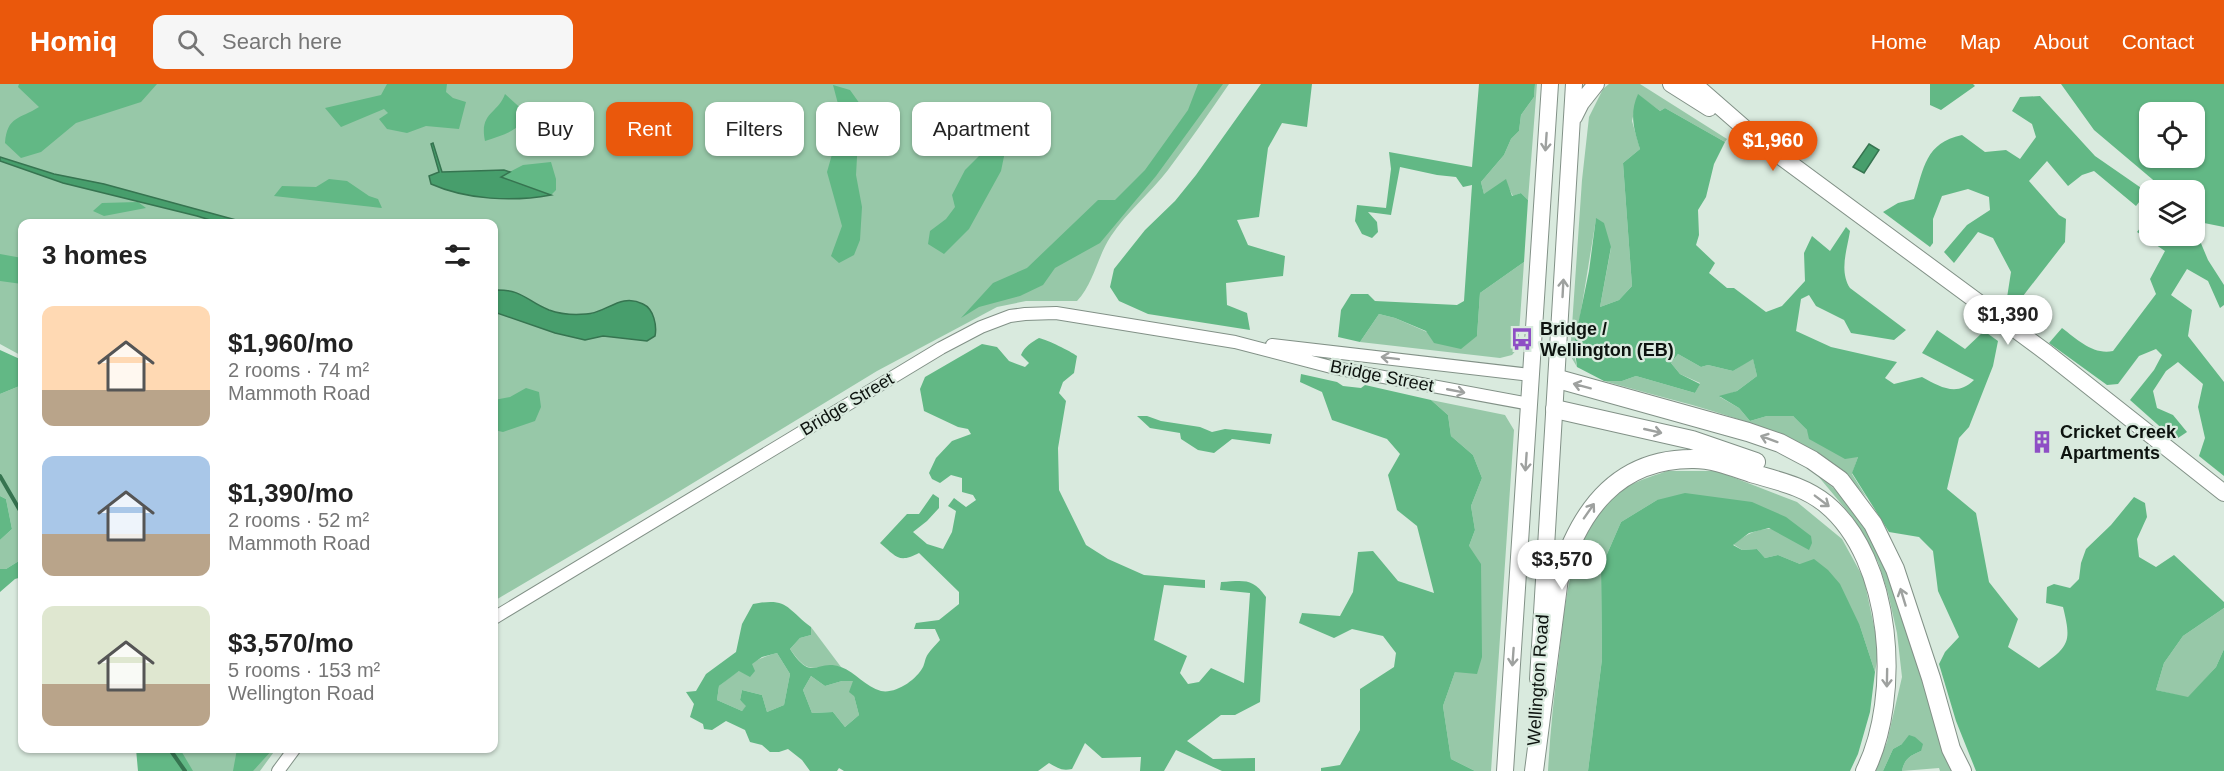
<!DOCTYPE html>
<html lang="en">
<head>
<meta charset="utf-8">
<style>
  :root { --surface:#fff; --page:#f6f6f6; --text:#222; --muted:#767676; --accent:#ea580c }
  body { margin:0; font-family:Arial,sans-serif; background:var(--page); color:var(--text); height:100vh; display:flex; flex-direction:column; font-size:22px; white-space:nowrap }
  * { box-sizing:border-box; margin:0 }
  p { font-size:20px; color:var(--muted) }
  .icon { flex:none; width:33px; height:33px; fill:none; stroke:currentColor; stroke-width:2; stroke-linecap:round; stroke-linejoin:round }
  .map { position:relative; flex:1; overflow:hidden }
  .side { position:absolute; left:18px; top:135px; width:480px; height:534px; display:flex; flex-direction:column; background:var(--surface); border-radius:12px; box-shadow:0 2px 4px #0004 }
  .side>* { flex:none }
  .guide { position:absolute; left:516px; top:18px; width:570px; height:54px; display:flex; gap:12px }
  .buttons { position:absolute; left:2139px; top:18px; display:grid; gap:12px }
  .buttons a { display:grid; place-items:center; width:66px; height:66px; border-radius:12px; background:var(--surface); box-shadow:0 2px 4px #0004; font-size:30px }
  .price { position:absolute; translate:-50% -51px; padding:0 14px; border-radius:21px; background:#fff; color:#222; font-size:20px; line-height:39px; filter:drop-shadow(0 2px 3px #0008) }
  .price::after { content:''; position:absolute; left:50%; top:36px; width:18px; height:14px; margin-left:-9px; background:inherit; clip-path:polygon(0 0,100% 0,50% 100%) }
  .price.current { background:var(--accent); color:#fff }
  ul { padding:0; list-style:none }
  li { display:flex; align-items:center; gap:18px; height:150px; padding:0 24px }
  li span { display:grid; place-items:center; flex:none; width:168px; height:120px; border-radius:12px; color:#555 }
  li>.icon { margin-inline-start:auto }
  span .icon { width:72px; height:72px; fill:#fffc; stroke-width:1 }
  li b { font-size:26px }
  h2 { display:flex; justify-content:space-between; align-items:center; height:72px; padding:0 24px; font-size:26px }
  .pill { padding:0 21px; border-radius:12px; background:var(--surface); box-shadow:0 2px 4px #0004; font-size:21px; line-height:54px }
  .pill.current { background:var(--accent); color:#fff }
  header { display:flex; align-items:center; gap:36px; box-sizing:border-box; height:84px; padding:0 30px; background:var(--accent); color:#fff }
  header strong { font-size:28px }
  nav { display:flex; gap:33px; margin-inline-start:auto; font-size:21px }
  .search { width:420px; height:54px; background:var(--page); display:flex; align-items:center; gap:15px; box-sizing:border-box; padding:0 21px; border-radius:12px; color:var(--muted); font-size:22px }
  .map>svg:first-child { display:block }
</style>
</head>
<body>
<header>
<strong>Homiq</strong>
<div class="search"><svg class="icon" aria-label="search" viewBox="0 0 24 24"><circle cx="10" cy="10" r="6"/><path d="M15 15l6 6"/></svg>Search here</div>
<nav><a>Home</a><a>Map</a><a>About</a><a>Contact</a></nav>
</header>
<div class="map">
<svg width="2224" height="687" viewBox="0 0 2224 687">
  <rect width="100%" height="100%" fill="#d9eade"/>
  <path fill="#97c8a8" d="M 0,0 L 1229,0 C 1209,29 1189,58 1168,86 C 1150,109 1127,128 1111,152 C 1097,173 1094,199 1077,217 L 1026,217 L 997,223 L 877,287 L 670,413 L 494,517 L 494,140 L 22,140 L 22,272 L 0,260 Z
    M 1535,0 L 1537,0 L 1528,116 L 1521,109 L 1513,112 L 1509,105 L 1484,110 L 1481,98 L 1504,71 L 1511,55 L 1519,47 L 1521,31 L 1534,13 Z
    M 1609,0 L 1640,0 L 1727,55 L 1725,58 L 1665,24 L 1660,27 L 1638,11 L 1632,37 L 1640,65 L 1623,79 L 1632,202 L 1619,216 L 1600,223 L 1611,164 L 1596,135 L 1574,270 L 1577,283 L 1570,271 L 1582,96 L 1589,33 L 1603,5 Z
    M 1524,178 L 1518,264 L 1512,271 L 1500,274 L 1360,258 L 1379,230 L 1395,234 L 1427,248 L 1477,252 L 1480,209 Z
    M 1678,270 L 1701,283 L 1708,281 L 1733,287 L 1753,274 L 1757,292 L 1737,307 L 1720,313 L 1739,324 L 1750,337 L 1767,332 L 1793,332 L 1807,346 L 1858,373 L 1852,390 L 1867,414 C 1850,395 1832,375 1808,364 C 1747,332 1670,316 1604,297 L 1622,297 L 1636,292 L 1695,309 L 1700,299 L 1680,290 L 1671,279 Z
    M 22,301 L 22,475 L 6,485 L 0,485 L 0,456 L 12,445 L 6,415 L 0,412 L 0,310 Z
    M 1431,316 L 1505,331 L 1514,346 L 1491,687 L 1475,687 L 1451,675 L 1443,622 L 1455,588 L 1469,462 L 1475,446 L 1471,422 L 1482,394 L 1473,371 L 1451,352 L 1448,331 Z
    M 1667,387 L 1717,387 L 1797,418 L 1842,455 L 1864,495 L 1879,566 L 1875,588 L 1860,542 L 1800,480 L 1778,471 L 1765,474 L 1757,465 L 1742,466 L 1733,460 C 1765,437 1775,445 1811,452 L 1657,416 L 1621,438 L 1601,484 L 1602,575 L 1588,687 L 1548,687 C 1550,649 1554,611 1559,573 C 1565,521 1569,459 1606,418 C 1622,401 1645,395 1667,387 Z
    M 1818,392 L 1850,417 L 1879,460 L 1907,540 L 1938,653 L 1953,687 L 1940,687 L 1939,684 L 1902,687 C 1904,675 1911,671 1921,667 L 1902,660 L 1893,665 L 1883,687 L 1875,687 L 1887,658 L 1902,593 L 1897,549 L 1888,509 L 1878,478 L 1854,435 Z
    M 2224,524 L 2224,565 L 2216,583 L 2188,614 L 2156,606 L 2164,579 L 2183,552 Z
    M 811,543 L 841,583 C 812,579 811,595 790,565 L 800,554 L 811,551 Z
    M 777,569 L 790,590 L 784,621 L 767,628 L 762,611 L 742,606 L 740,616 L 747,622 L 742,627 L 717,616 L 719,602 C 737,588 755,574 777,569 Z
    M 811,592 L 825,602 L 842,597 L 853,597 L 854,612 L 859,631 L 845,643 L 833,628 L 812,629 L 803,606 Z
    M 152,665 L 276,665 L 260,687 L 156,687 Z"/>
  <path fill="#62b885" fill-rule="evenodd" d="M 19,0 L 157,0 L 141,18 L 76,39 L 41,68 L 21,74 L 5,59 C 7,32 20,35 39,23 L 18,3 Z
    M 387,0 L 447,0 L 446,8 L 453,14 L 466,18 L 459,45 L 426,42 L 407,49 L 387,45 L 379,35 L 388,29 L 384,25 L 341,43 L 325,24 L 381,11 Z
    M 1198,0 L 1223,0 L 1156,92 L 1100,159 L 1055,184 L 1043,201 L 1020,212 L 979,223 L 961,234 L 993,199 L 1027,184 L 1098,116 L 1115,116 L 1145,86 L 1188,26 Z
    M 1261,0 L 1312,0 L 1307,43 L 1282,39 L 1268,64 L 1259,133 L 1237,136 L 1248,161 L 1285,172 L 1283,192 L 1226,199 L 1227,221 L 1247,229 L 1250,246 L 1148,230 L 1119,217 L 1110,203 L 1114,185 L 1145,146 L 1175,117 L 1196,91 Z
    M 1479,0 L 1535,0 L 1534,13 L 1521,31 L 1519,47 L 1511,55 L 1504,71 L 1481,98 L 1484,110 L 1506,95 L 1512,112 L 1521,109 L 1528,116 L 1524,178 L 1480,209 L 1477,252 L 1461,265 L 1434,259 L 1426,247 L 1395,234 L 1379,230 L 1360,258 L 1338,253 L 1341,226 L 1351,210 L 1368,210 L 1375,217 L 1457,221 L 1464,217 L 1472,101 L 1463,103 L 1456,93 L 1437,91 L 1400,83 L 1391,131 L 1368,128 L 1377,138 L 1378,148 L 1372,154 L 1362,150 L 1355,137 L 1357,121 L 1386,124 L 1391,85 L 1389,68 L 1472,83 Z
    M 1930,0 L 1973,0 L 1975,2 L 1941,26 L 1930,21 Z
    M 2061,0 L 2224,0 L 2224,143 L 2204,139 L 2195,131 L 2194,106 L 2165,106 L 2094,46 ZM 2150,28 L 2194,28 L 2194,74 L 2150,74 Z
    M 833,1 L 850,6 L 860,20 L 856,91 L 862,123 L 860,156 L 854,171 L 839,179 L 831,172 L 842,142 L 827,88 L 842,35 Z
    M 505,10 L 526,29 C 521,48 501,51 485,57 C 479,28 498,30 505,10 Z
    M 1638,10 L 1660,27 L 1665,24 L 1725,58 L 1714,80 L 1706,113 L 1698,126 L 1699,151 L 1696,161 L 1715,179 L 1709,189 L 1727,204 L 1734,204 L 1766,228 L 1782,222 L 1805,197 L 1804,169 L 1812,152 L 1830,167 L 1846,143 L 1850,147 C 1847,166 1839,187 1850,204 L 1906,246 L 1894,256 L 1851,249 L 1844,236 L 1816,222 L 1809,211 L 1801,215 L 1796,247 L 1831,263 L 1897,278 L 1885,294 L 1894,300 L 1922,293 C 1940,303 1957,313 1974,296 L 1922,269 L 1937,246 L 1965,265 L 1984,247 L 1998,257 L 1993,282 L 1969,343 L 1959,354 L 1947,405 L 1976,429 L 1989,498 L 2018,535 L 2008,563 L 2039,584 C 2069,562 2072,559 2063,523 L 2046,519 L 2047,503 L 2054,500 L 2070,504 L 2079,495 L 2081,479 L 2086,465 L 2111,441 L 2134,413 L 2145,419 L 2147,433 L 2137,455 L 2139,473 L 2156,483 L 2174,471 L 2224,518 L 2224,524 L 2183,552 L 2164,579 L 2156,606 L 2188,613 L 2216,583 L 2224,565 L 2224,687 L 1976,687 L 1956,637 L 1939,580 L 1945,568 L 1959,553 L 1938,507 L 1933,467 L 1919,453 L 1889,448 L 1852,389 L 1858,373 L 1845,375 L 1809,355 L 1807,346 L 1793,332 L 1767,332 L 1750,337 L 1739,324 L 1719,312 L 1737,307 L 1757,292 L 1753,275 L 1733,287 L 1708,281 L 1701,283 L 1678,270 L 1671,279 L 1680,290 L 1700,300 L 1695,309 L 1636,292 L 1622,297 L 1604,297 L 1577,283 L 1574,260 L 1589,187 L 1596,134 L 1604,139 L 1611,163 L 1600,223 L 1619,216 L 1632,202 L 1623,79 L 1640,65 C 1634,45 1629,30 1638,10 Z
    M 2040,12 L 2095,72 L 2147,108 L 2136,122 L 2094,87 L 2082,91 L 2068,102 L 2047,77 L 2029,97 L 2059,131 L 2066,135 L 2065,158 L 2023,212 L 2044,236 L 2038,245 L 2006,220 L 2011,188 L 1993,154 L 1978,148 L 1954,179 L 1944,168 L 1967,141 L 1990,126 L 1989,113 L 1968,105 L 1942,112 L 1933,135 L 1933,159 L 1930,163 L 1883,128 L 1898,119 L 1914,115 C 1924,84 1925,59 1962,51 L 1985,68 L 2006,66 L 2020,75 L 2036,53 L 2032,40 L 2012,27 L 2020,13 Z
    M 999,39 L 1009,48 L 1001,87 L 969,145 L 944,170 L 928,160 L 930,147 L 946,135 L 955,123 L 952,111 L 965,86 L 981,70 L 985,59 L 972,48 L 979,43 Z
    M 551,78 L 556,95 L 556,106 L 551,111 L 500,93 L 523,81 Z
    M 329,95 L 347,97 L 369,112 L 378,115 L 382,124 L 274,112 L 282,102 L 316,103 Z
    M 138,118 L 146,124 L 104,132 L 93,127 L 102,119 Z
    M 2149,133 L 2150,152 L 2194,152 L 2195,145 L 2208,176 L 2224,201 L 2224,221 L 2220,224 L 2208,197 L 2187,185 L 2171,211 L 2192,226 L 2188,252 L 2224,298 L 2224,392 L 2199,372 L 2205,354 L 2198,323 L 2203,300 L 2178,278 L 2166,287 L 2153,307 L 2157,324 L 2173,331 L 2187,348 L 2175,356 L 2130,316 L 2154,286 L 2162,271 L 2156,265 L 2139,272 L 2118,300 L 2107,301 L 2049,259 L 2062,244 C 2078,256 2093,271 2113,267 L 2156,210 L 2150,195 L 2165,167 L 2137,148 Z
    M 0,170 L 22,174 L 22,200 L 0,197 Z
    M 1039,254 C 1048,256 1070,267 1077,272 L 1074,289 L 1063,298 L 1059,309 L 1066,317 L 1058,364 L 1059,406 L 1086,461 L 1108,475 L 1144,491 L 1205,496 L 1205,504 L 1164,501 L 1154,556 L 1187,572 L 1180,589 L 1188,600 L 1199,598 L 1211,584 L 1244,599 L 1250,509 L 1220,506 L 1221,498 C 1243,497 1252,493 1266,513 L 1260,618 L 1235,631 L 1221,631 L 1187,657 L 1213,675 L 1255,674 L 1255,687 L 1222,687 L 1176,666 L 1164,687 L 1140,687 L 1141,673 L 1102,674 L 1085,659 L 1072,685 C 1061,687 1058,684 1049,679 L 1038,687 L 844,687 L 839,684 L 837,687 L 810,687 L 802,676 L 788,665 L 779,668 L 770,668 L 762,661 L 750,658 L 745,646 L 726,637 L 712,646 L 704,645 L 703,640 L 690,633 L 694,620 L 686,608 L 696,607 L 706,590 L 736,568 L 742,540 L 753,520 C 788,513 786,524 811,543 L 811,551 L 800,554 L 790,565 C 813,600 816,574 841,583 C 855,588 866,603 881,607 C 896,610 916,596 923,583 C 925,579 925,574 928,570 C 931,565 936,561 940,556 L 935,545 L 914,545 L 916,539 L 939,536 L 959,520 L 959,508 L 919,469 C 898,480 896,472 880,459 L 907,430 L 919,430 L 933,410 L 939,414 L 939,424 L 927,437 L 913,448 L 927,460 L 943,465 L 952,448 L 956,427 L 948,422 L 954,414 L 966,423 L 976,416 L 973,411 L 962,408 L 962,394 L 951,391 L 940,399 L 932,395 L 929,389 L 936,374 L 952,357 L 971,350 L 968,345 L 958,343 L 924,327 L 920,305 L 925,293 L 982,260 L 997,263 L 1009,277 L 1025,283 L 1029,279 L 1021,271 C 1024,263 1032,258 1039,254 ZM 777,569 L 790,590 L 784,621 L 767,628 L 762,611 L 742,606 L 740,616 L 746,622 L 742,627 L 717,616 L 719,602 L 739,587 L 750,593 L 755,587 L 752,580 L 762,573 ZM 811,592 L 825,602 L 842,597 L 853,597 L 849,608 L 854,612 L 859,631 L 845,643 L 833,628 L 812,629 L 803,606 Z
    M 0,266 L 22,276 L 22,301 L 0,310 Z
    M 1301,290 L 1337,298 L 1343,302 L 1361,304 L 1365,301 L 1431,316 L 1448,331 L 1451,352 L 1473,371 L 1482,394 L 1471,422 L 1475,446 L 1469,462 L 1481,480 L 1482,573 L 1477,590 L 1455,588 L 1443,622 L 1451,675 L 1475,687 L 1321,687 L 1321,684 L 1340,681 L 1360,646 L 1360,605 L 1394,583 L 1396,569 L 1383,552 L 1352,545 L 1334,554 L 1299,539 L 1302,529 L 1340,532 L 1353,508 L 1358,468 L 1373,467 L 1398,497 L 1434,509 L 1417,442 L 1397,426 L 1388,391 L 1400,370 L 1387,355 L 1332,336 L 1322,308 L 1300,298 Z
    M 526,304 L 539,308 L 541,323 L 535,337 L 503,348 L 494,346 L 494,316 L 510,313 Z
    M 1137,332 L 1147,332 L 1161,337 L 1200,343 L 1212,348 L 1225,345 L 1272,350 L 1270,360 L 1232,355 L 1214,369 L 1198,366 L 1181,355 L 1180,349 L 1150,344 Z
    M 1685,409 L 1752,418 L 1786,433 L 1811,452 L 1812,459 L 1809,466 L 1769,444 L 1749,449 L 1733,461 L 1742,466 L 1757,465 L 1765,474 L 1778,471 L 1800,480 L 1814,475 L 1828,486 L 1840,500 L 1860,542 L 1875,588 L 1870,628 L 1858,670 L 1850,687 L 1588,687 L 1602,575 L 1601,484 L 1621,438 L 1657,416 Z
    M 0,412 L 6,415 L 12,445 L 0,456 Z
    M 22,475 L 22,493 L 15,495 L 0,508 L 0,485 L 6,485 Z
    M 1909,651 L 1915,653 L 1923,660 L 1921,667 C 1911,671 1904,675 1902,687 L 1883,687 L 1893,665 L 1902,660 Z
    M 136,665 L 180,665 L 193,687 L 138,687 Z
    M 237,665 L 237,664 L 273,665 L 253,687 L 233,687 Z"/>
  <path fill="#479e6c" stroke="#367450" stroke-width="1.5" d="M 433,59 L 442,88 L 504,86 L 510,88 L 501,93 L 551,111 C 513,118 467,116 431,100 L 429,92 L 439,88 L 431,60 Z
    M 1869,60 L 1879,66 L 1864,89 L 1853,83 Z
    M 0,73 L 54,90 L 104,100 L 247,139 L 220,139 L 197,132 L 63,99 L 0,77 Z
    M 494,206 C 523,205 526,217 549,226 C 560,230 575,231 586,230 C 606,230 620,208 643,220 C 654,225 657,242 655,252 L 647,257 L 603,252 L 585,256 L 555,249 L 494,228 Z"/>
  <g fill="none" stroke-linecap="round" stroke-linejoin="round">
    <path stroke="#367450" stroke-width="4" d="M 0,392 L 22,430
      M 169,664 L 185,687"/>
    <g stroke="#829187" stroke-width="14">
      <path id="minor" d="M 1272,261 L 1531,291
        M 494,534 L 941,264 L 981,243 L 1010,232 L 1025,230 L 1056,229 L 1235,258 L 1335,284 L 1530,320
        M 278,687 L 295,664"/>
    </g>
    <g stroke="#829187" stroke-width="18">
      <path id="major" d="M 1671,0 L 1709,24
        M 1694,0 L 1757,55 L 2047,269 L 2224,409
        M 1574,33 L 1581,19 L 1596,0
        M 1538,595 L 1574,0
        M 1505,687 L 1550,0"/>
    </g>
    <g stroke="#829187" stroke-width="20">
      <path id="highway" d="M 1558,295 L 1748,348 L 1780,359 L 1812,376 L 1840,396 L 1873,440 L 1895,485 L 1931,594 L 1951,665 L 1962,687
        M 1555,325 L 1692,356 L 1756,378
        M 1534,687 L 1559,494 C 1579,427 1617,374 1694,375 C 1713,375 1733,383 1751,389 C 1778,397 1804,402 1826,420 C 1893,475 1902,613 1865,687"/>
    </g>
    <use href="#minor" stroke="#fff" stroke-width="12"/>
    <use href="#major" stroke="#fff" stroke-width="16"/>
    <use href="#highway" stroke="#fff" stroke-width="18"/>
  </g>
  <defs><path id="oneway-shaft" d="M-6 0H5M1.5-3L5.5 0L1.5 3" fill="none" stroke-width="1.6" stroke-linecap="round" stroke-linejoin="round" transform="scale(1.5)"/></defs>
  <g stroke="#9ea19f">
    <use href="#oneway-shaft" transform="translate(1546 58) rotate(94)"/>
    <use href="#oneway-shaft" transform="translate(1563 204) rotate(-87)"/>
    <use href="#oneway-shaft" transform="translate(1390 274) rotate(-173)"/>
    <use href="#oneway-shaft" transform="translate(1582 302) rotate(-165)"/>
    <use href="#oneway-shaft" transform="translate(1456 307) rotate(11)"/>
    <use href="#oneway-shaft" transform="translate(1653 347) rotate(13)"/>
    <use href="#oneway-shaft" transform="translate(1769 355) rotate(-160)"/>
    <use href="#oneway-shaft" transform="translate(1526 378) rotate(94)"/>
    <use href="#oneway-shaft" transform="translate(1822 417) rotate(37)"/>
    <use href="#oneway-shaft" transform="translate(1589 427) rotate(-55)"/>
    <use href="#oneway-shaft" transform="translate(1903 513) rotate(-107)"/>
    <use href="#oneway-shaft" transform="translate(1513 573) rotate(94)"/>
    <use href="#oneway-shaft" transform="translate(1887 594) rotate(91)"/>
  </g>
  <defs>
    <g id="bus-bare" transform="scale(1.8)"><path d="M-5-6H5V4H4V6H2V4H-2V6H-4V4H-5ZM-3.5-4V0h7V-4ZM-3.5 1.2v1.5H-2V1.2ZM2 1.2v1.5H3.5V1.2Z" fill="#8e4fc5" stroke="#d9eade" stroke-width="2.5" paint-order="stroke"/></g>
    <g id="building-bare" transform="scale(1.8)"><path d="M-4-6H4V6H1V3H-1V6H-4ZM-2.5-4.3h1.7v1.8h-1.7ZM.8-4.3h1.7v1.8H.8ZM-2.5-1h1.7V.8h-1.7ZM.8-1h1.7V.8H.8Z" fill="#8e4fc5" stroke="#d9eade" stroke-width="2.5" paint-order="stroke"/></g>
  </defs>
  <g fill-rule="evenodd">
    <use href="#bus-bare" x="1522" y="255"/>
    <use href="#building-bare" x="2042" y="358"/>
  </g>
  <g text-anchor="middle" stroke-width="4.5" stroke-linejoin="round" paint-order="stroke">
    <g font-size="18" font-weight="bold" fill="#0d130f" stroke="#d9eade" text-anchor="start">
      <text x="1540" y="251">Bridge /<tspan x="1540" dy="21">Wellington (EB)</tspan></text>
      <text x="2060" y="354">Cricket Creek<tspan x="2060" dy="21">Apartments</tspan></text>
    </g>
    <g font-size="18" fill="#0d130f" stroke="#d9eade">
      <text transform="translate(1382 292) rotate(11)" y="6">Bridge Street</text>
      <text transform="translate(847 320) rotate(-31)" y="6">Bridge Street</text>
      <text transform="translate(1538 596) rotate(-86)" y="6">Wellington Road</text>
    </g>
  </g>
</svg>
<div class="buttons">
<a><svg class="icon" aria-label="locate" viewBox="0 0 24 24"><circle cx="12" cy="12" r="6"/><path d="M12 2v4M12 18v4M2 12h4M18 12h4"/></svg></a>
<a><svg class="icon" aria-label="layers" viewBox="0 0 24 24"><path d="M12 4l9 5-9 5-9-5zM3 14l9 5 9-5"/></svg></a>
</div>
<b class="price current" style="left:1773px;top:88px">$1,960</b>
<b class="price" style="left:2008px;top:262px">$1,390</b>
<b class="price" style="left:1562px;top:507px">$3,570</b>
<div class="guide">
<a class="pill">Buy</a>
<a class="pill current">Rent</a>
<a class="pill">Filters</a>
<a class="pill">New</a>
<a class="pill">Apartment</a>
</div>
<section class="side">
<h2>3 homes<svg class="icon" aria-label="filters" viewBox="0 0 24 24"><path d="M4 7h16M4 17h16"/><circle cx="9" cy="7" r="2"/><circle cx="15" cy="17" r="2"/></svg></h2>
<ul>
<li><span style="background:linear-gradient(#ffd9b3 70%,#b9a48a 0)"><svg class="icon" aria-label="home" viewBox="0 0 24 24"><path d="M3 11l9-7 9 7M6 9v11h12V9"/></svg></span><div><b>$1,960/mo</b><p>2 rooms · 74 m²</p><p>Mammoth Road</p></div></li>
<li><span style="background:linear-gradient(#a9c7e8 65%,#b9a48a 0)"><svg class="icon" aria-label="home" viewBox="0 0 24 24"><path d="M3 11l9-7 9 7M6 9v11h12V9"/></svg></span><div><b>$1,390/mo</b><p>2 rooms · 52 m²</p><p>Mammoth Road</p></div></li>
<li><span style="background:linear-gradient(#dfe7d0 65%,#b9a48a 0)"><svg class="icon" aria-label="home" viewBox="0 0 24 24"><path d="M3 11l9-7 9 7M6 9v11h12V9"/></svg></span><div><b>$3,570/mo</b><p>5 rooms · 153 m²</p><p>Wellington Road</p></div></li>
</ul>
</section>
</div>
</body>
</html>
